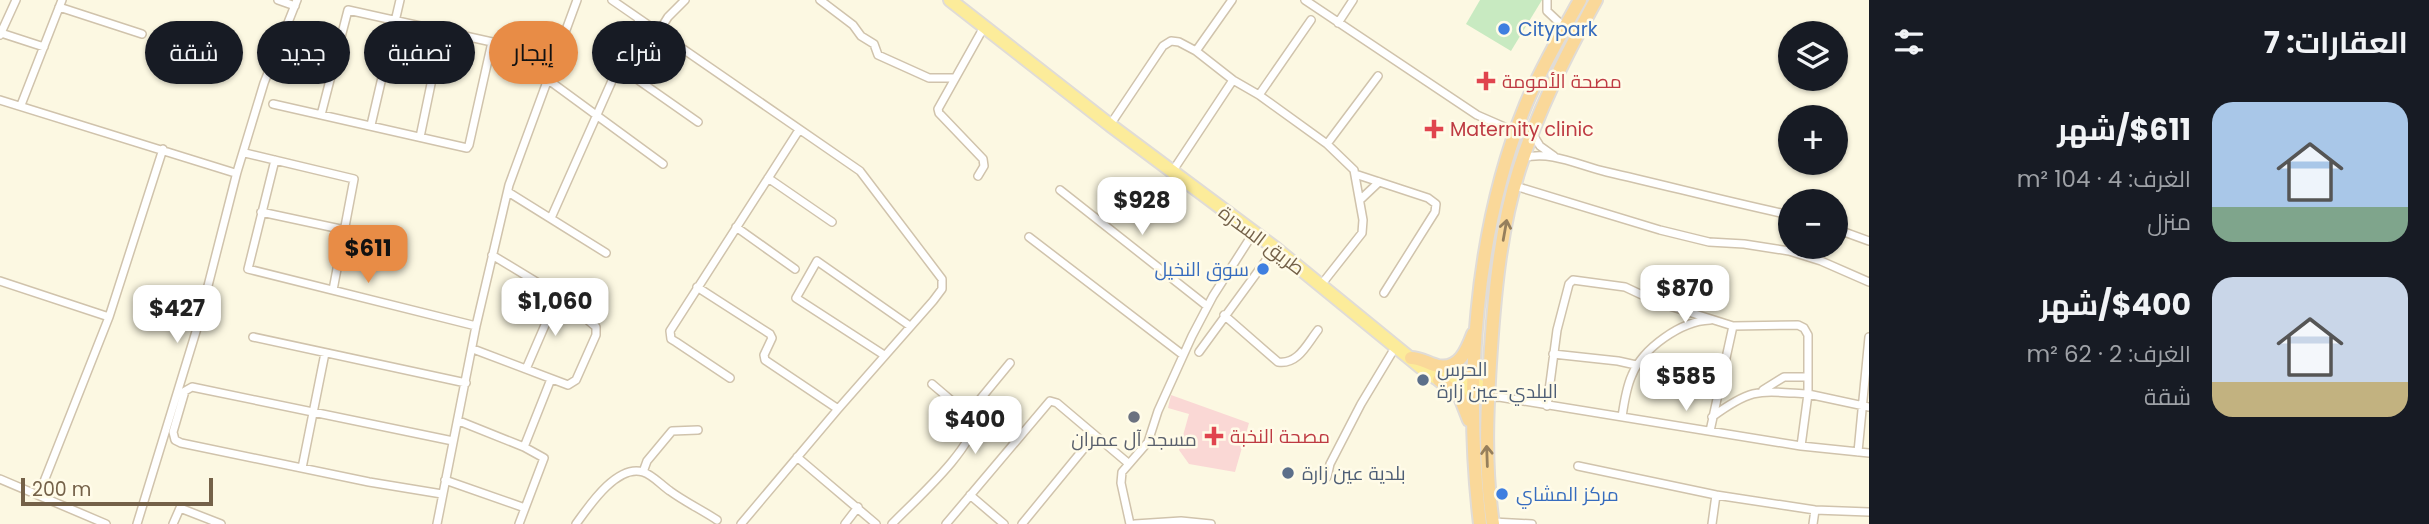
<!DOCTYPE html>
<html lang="ar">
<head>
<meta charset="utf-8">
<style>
  :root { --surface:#171b24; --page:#242831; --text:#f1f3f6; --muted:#9ea1a6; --accent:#e88c46 }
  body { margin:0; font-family:Poppins,Cairo,sans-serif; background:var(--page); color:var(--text); direction:rtl; height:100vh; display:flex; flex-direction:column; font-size:26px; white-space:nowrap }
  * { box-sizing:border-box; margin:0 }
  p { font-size:23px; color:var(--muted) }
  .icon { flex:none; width:38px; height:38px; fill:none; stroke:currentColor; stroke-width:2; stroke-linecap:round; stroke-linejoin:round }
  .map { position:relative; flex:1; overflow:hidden; direction:ltr }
  .side { display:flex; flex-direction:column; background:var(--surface); width:560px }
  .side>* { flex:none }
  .top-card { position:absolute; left:21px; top:21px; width:665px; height:63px; direction:rtl; display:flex; gap:14px }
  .controls { position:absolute; left:1778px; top:21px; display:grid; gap:14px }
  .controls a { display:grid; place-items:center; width:70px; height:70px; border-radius:50%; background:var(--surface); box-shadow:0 2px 5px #0004; font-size:35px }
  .scale { position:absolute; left:21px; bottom:18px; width:192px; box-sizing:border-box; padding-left:7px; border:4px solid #746148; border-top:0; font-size:19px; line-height:24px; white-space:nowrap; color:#746148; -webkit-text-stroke:5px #fffbe8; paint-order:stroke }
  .price { position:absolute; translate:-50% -60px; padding:0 16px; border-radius:14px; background:#fff; color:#222; font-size:23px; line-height:46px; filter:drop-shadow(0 2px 4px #0008) }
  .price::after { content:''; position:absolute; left:50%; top:42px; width:21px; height:16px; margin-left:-10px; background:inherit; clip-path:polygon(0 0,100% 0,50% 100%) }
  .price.on { background:var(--accent); color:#111 }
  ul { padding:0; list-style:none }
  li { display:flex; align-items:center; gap:21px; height:175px; padding:0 21px }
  li span { display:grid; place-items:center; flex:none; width:196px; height:140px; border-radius:21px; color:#555 }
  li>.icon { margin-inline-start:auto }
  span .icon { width:84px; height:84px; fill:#fffc; stroke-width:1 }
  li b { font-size:30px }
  h2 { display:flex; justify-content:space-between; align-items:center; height:84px; padding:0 21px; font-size:30px }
  .tag { padding:0 24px; border-radius:32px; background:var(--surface); box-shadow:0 2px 5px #0004; font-size:24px; line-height:63px }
  .tag.on { background:var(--accent); color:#111 }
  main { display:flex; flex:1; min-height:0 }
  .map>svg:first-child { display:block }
</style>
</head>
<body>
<main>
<section class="side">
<h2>العقارات: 7<svg class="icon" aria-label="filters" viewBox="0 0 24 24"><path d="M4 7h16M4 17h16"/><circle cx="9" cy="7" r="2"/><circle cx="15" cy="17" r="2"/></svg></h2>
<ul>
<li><span style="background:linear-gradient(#a9c7e8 75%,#7fa58c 0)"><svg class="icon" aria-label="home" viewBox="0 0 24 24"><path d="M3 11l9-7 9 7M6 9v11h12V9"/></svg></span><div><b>$611/شهر</b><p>الغرف: 4 · 104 m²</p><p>منزل</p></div></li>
<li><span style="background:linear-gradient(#c9d6e8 75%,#c2b280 0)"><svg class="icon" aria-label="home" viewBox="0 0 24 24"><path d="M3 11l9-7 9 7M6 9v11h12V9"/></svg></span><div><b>$400/شهر</b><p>الغرف: 2 · 62 m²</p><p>شقة</p></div></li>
</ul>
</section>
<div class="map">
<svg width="1869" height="524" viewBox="0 0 1869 524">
  <rect width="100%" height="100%" fill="#fcf8e2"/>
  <path fill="#fad8d5" d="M 1171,395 L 1249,423 L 1235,472 L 1189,464 L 1179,450 L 1189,414 L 1168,408 Z"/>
  <path fill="#c8eac1" d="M 1480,0 L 1542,0 L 1511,51 L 1466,24 Z"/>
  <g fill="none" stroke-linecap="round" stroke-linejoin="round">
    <g stroke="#d0c3ac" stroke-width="10">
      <path id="minor" d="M 278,0 L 295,6
        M 612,0 L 860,171 L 942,279 L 942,289 L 933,301 L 838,409 L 741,524
        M 820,0 L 853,25 L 861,36 L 874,44 L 878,55 L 929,78 L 955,78
        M 1305,0 L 1477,115 L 1516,132
        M 1547,0 L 1547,11 L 1565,28
        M 59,7 L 142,34
        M 1338,23 L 1353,0
        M 1,33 L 44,47
        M 658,33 L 668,17 L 685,0
        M 0,35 L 16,0
        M 1196,51 L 1232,0
        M 618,66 L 698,122
        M 547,79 L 663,164
        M 1259,95 L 1311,20
        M 0,100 L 235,173 L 237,172
        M 273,104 L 467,148 L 469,145 L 492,42
        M 21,105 L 62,0
        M 321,115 L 348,10 L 492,42 L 554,60
        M 371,125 L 400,0
        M 1110,125 L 1163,46 L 1171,41 L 1179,42 L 1196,51 L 1233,80 L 1259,95 L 1327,144 L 1354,170 L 1363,220 L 1362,233 L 1321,285
        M 1532,133 L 1540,146 L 1554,156
        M 420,137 L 442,31
        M 1327,144 L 1378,76
        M 245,153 L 354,179 L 333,290
        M 1523,158 C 1551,150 1580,166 1607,172 C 1668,186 1729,202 1790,215
        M 275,160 L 248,269 L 476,326
        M 1172,172 L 1233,80
        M 1355,174 L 1428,198 L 1436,204 L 1435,212 L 1384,293
        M 978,176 L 984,166 L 983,159 L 939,113 L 938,109 L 984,27
        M 768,178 L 832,222
        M 1515,186 L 1660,230 L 1709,242 L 1744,244 L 1789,251 L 1821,261 L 1869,282
        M 1060,190 L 1207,306
        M 508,192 L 606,253
        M 1360,200 L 1379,182
        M 261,212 L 345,230
        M 551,218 L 639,20
        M 736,227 L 795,269
        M 1836,229 L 1869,241
        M 1029,237 L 1183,355
        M 0,281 L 109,317
        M 697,287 L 770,334 L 772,338 L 764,355 L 765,360 L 838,409
        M 1224,315 L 1278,362 C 1298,365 1307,344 1318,330
        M 253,337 L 466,383
        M 473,349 L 568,385 L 576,380 L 596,335 L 596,327 L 558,295 L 492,255
        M 1199,352 L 1275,248
        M 1553,354 L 1618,361 L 1636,365
        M 884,355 L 796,298 L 817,261 L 910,326
        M 526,369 L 558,295
        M 730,378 L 676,342 L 671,339 L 670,331 L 799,130
        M 1763,390 L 1784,377 L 1808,377
        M 1488,398 L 1499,397 L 1801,446 L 1869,453
        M 1547,406 L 1557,330 L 1569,284 L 1573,280 L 1625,287 L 1657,302 L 1733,326 L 1798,325 L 1804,328 L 1808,335 L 1808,394 C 1759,391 1753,387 1712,417
        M 968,414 L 1010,363
        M 1622,417 C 1624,403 1626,388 1632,375 C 1643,348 1681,321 1710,320
        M 459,421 L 524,447 L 544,458 L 519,524
        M 1710,431 L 1733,326
        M 1801,446 L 1808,394 L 1869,407
        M 524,447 L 551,379
        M 1858,452 L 1869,337
        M 797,457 L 876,524
        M 1578,466 L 1716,495
        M 302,468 L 325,353
        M 643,472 L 647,461 L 672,431 L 698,430
        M 1327,477 L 1330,464 L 1361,404 L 1396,346
        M 0,479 L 106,524
        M 445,480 L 525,508
        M 39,494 L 109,317 L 163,149
        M 442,494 L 369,482 L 181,443 L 175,440 L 173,432 L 185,391 L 192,387 L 453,441
        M 970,495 L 1004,524
        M 1493,522 L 1532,524
        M 137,524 L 198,325 L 237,172 L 264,83 L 297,0
        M 173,524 L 180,508 L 221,524
        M 437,524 L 476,326 L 509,185 L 577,0
        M 576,524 C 589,506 617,464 643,472 C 653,475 661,485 670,491 C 685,502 702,510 717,520
        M 845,524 L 858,507
        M 892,524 C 910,505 980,443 973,419 L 932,384
        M 946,524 L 1050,401 L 1057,403 L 1128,463
        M 1022,524 L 1095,435
        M 1130,524 L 1121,483 L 1122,472 L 1148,442 L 1158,411 L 1192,336 L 1213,296 L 1254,232
        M 1135,524 L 1181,521 L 1211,524
        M 1712,524 L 1716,495 L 1815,510 L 1869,512
        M 1813,524 L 1815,510"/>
    </g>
    <g stroke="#e0dcd7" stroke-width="16">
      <path id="primary" d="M 950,0 L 1110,125 L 1275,248 L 1428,373 L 1455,389 L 1488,398
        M 1434,367 L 1477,384 L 1488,391"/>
    </g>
    <g stroke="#e0dcd7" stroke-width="16">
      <path id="trunk" d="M 1411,358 C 1421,358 1429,364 1438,366 C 1459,370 1467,350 1473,334
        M 1439,380 L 1460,397 L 1469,420
        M 1480,524 C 1464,389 1474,231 1526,104 C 1541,68 1561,34 1580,0
        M 1493,524 C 1484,465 1487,407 1491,348 C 1495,289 1501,227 1519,170 C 1538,110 1566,55 1596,0"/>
    </g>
    <use href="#minor" stroke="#fff" stroke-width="7"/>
    <use href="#primary" stroke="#fcec9a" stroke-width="12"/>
    <use href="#trunk" stroke="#fad899" stroke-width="12"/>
  </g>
  <defs><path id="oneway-shaft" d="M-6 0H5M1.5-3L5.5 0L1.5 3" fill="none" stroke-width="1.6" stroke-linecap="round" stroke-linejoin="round" transform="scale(1.75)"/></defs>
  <g stroke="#967f5c">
    <use href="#oneway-shaft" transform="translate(1505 230) rotate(-80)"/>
    <use href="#oneway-shaft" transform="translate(1487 456) rotate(-92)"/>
  </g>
  <g fill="#3f7fe0" stroke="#fffbe8" stroke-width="2.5">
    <circle cx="1504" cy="29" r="7"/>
    <circle cx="1263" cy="269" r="7"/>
    <circle cx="1502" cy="494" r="7"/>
  </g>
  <g fill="#e0444e" stroke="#fffbe8" stroke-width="2.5">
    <path d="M1482.5 70.5h7v7h7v7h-7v7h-7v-7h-7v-7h7z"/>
    <path d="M1430.5 118.5h7v7h7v7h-7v7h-7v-7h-7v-7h7z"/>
    <path d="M1210.5 425.5h7v7h7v7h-7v7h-7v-7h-7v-7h7z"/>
  </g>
  <g fill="#5c6f8a" stroke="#fffbe8" stroke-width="2.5">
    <circle cx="1423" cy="380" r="7"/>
    <circle cx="1288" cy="473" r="7"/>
  </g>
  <circle fill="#6b7280" stroke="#fffbe8" stroke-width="2.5" cx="1134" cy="417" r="7"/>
  <g text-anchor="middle" stroke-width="5" stroke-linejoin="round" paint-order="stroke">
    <g font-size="19" fill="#366cbe" stroke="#fffbe8" text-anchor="start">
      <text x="1518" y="36">Citypark</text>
      <text x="1249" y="276" text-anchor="end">سوق النخيل</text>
      <text x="1516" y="501">مركز المشاي</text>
    </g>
    <g font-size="19" fill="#be3a42" stroke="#fffbe8" text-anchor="start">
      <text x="1502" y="88">مصحة الأمومة</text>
      <text x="1450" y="136">Maternity clinic</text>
      <text x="1230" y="443">مصحة النخبة</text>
    </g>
    <g font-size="19" fill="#746148" stroke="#fffbe8">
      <text transform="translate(1262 240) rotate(37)" y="7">طريق السدرة</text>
    </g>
    <g font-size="19" fill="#4e5e75" stroke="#fffbe8" text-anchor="start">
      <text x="1437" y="376">الحرس<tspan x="1437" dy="22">البلدي-عين زارة</tspan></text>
      <text x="1302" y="480">بلدية عين زارة</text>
    </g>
    <g font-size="19" fill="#5b616d" stroke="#fffbe8">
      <text x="1134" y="446">مسجد آل عمران</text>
    </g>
  </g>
</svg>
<div class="controls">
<a><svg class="icon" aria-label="layers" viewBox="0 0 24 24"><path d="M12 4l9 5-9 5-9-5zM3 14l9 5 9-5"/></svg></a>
<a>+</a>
<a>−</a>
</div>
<div class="scale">200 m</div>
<b class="price" style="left:1142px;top:237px">$928</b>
<b class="price on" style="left:368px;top:285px">$611</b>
<b class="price" style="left:1685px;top:325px">$870</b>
<b class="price" style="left:555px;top:338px">$1,060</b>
<b class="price" style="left:177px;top:345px">$427</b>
<b class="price" style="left:1686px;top:413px">$585</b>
<b class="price" style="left:975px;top:456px">$400</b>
<div class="top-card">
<a class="tag">شراء</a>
<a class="tag on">إيجار</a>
<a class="tag">تصفية</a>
<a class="tag">جديد</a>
<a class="tag">شقة</a>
</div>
</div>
</main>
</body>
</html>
